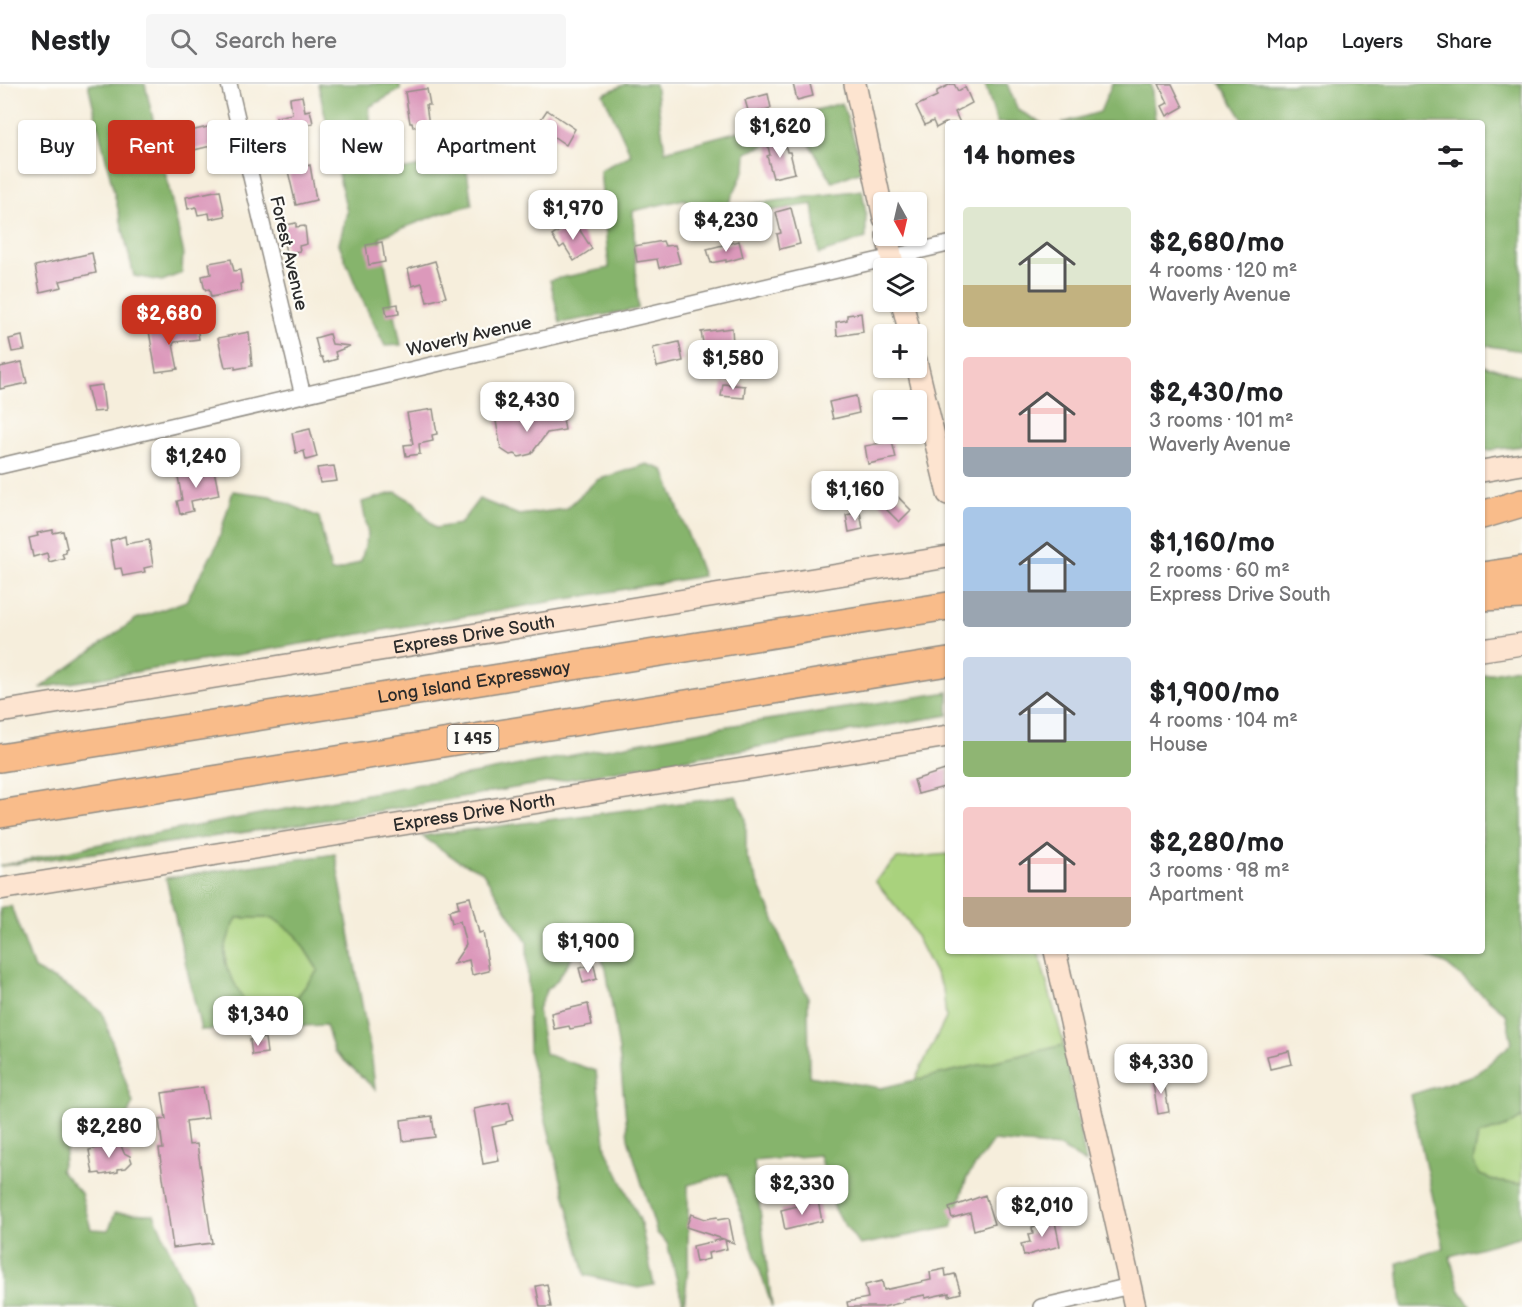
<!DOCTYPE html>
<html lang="en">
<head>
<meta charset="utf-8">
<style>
  :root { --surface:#fff; --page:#f6f6f6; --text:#202124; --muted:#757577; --line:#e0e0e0; --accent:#c8321e }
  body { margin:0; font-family:"Balsamiq Sans",sans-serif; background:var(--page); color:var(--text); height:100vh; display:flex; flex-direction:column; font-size:22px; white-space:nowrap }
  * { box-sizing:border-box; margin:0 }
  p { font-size:20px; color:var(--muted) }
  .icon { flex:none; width:33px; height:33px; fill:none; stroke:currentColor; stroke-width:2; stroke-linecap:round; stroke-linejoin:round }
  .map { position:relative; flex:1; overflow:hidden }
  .drawer { position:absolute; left:945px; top:36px; width:540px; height:834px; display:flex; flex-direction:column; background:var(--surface); border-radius:6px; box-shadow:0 2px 4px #0004 }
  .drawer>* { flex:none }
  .hud { position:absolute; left:18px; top:36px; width:570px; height:54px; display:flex; gap:12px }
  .needle { width:39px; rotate:172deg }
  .controls { position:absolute; left:873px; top:108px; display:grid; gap:12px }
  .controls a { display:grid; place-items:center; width:54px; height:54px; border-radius:6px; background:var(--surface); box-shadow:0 2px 4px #0004; font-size:30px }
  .price { position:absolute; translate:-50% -51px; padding:0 14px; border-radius:12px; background:#fff; color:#222; font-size:20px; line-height:39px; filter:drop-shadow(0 2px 3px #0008) }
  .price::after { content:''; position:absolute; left:50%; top:36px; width:18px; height:14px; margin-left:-9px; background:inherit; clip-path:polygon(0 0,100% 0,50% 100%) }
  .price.on { background:var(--accent); color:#fff }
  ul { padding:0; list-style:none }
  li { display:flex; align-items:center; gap:18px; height:150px; padding:0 18px }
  li span { display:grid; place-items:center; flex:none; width:168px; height:120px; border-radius:6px; color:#555 }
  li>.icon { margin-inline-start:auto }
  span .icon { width:72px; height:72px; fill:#fffc; stroke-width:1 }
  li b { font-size:26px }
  h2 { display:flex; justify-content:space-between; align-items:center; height:72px; padding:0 18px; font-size:26px }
  .chip { padding:0 21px; border-radius:6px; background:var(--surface); box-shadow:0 2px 4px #0004; font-size:21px; line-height:54px }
  .chip.on { background:var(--accent); color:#fff }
  header { display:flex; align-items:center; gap:36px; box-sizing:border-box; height:84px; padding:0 30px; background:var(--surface); border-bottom:2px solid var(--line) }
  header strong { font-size:28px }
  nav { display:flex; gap:33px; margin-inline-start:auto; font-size:21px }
  .search { width:420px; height:54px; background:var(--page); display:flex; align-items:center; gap:15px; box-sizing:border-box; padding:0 21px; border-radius:6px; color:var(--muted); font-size:22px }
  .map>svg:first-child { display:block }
</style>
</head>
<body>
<header>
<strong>Nestly</strong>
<div class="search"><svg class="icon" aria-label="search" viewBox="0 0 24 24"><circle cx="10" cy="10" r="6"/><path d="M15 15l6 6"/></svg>Search here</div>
<nav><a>Map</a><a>Layers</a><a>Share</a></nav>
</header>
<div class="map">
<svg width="1522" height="1223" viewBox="0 0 1522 1223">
  <rect width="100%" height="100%" fill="#fdfcf7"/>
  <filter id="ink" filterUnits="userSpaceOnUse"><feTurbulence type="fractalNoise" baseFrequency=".0167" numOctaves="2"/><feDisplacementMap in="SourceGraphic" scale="12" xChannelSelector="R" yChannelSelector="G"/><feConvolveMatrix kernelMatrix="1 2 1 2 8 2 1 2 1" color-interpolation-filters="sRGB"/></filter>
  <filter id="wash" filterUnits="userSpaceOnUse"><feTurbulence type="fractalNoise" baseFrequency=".008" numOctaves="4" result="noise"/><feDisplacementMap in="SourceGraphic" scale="24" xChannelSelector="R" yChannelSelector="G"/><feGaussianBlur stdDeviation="1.35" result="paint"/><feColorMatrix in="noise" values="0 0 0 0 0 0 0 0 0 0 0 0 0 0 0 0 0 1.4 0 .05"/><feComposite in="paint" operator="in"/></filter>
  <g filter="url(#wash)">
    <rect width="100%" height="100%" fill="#f6eedc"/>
    <path fill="#a9d27d" stroke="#6a7e54" stroke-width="1.5" d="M 948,770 L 948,867 L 1038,867 L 1064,961 L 915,996 L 946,934 L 943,905 L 908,837 L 875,797 L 897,775 Z
      M 237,834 L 273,834 L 296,851 L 318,886 L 294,917 L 244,917 L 226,884 L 225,859 Z
      M 1522,1033 L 1522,1100 L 1499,1098 L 1480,1091 L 1473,1078 L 1478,1051 L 1510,1041 Z"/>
    <path fill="#86b46c" stroke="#58704c" stroke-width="1.5" fill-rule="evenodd" d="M 88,0 L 145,0 L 183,166 L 182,189 L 162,197 L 134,192 Z
      M 318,0 L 400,0 L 400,6 L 369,23 L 376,91 L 465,73 L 472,121 L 442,129 L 380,153 L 401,261 L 385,262 L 358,207 L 339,160 L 347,128 Z
      M 626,0 L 655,0 L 665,67 L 842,19 L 864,86 L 832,98 L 809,59 L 792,49 L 746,69 L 745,85 L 727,123 L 862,106 L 866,129 L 866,154 L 819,170 L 813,120 L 714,136 L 684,115 L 633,127 L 638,225 L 560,239 L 550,196 L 609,184 L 600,86 L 631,71 L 603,10 Z
      M 985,0 L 1007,0 L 1018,26 L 1042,39 L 997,39 Z
      M 1112,0 L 1151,0 L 1155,35 L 1158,39 L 1062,39 L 1100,28 Z
      M 1221,0 L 1522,0 L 1522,267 L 1482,261 L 1482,39 L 1245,39 Z
      M 1482,281 L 1522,292 L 1522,362 L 1482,367 Z
      M 647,380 L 664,386 L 703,492 L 40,604 L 136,535 L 186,517 L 217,461 L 233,407 L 270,412 L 319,433 L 331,488 L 339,487 L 361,477 L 368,450 L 362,418 L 396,408 L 414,418 L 435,444 L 460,440 L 479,415 L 519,431 L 566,425 L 597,396 Z
      M 1522,583 L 1522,1033 L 1510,1041 L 1478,1051 L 1473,1078 L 1480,1091 L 1499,1098 L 1522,1100 L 1522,1152 L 1450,1172 L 1459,1205 L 1471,1223 L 1402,1223 L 1398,1179 L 1444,1164 L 1410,1011 L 1477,990 L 1512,959 L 1506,930 L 1447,881 L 1415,867 L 1482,867 L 1482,591 Z
      M 948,608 L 948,631 L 283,743 L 0,782 L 95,761 L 728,642 Z
      M 736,712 L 746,734 L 746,771 L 772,830 L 786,868 L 808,913 L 809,992 L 881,1004 L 1064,961 L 1086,1079 L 1060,1063 L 993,1057 L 967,1093 L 952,1143 L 860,1161 L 836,1129 L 819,1071 L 754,1077 L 772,1223 L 728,1090 L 688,1101 L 688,1184 L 684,1223 L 667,1159 L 657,1149 L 628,1054 L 619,967 L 606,884 L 595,864 L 576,867 L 556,898 L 547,905 L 538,925 L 545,970 L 596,987 L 606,1065 L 640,1136 L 654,1201 L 638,1204 L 585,1191 L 529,969 L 527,858 L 482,787 L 460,778 L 422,752 Z
      M 335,770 L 372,976 L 375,1005 L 334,967 L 326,941 L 201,946 L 166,794 ZM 237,834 L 273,834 L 296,851 L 318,886 L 294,917 L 244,916 C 223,879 217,874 237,834 Z
      M 11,822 L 34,885 L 68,903 L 102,928 L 133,1019 L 122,1042 L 69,1059 L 60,1086 L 81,1109 L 91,1145 L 109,1146 L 115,1129 L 154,1130 L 194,1223 L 0,1223 L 0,824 Z"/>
    <g id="blocks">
      <path fill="#dc99bb" d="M 793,0 L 810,0 L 813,12 L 797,16 Z
        M 951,0 L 954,0 L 958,7 L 965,3 L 972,19 L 955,28 L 960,39 L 945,39 L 936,44 L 933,37 L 925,41 L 916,22 L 937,12 L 937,7 Z
        M 1159,0 L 1172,0 L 1183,23 L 1167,32 L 1162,22 L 1168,19 Z
        M 424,5 L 427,5 L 430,21 L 426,21 L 429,41 L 413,43 L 412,39 L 410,39 L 405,8 Z
        M 768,10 L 771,24 L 749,30 L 745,16 Z
        M 302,12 L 305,27 L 310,26 L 313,39 L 287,46 L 287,44 L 278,46 L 276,33 L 292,30 L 290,14 Z
        M 547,26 L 575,45 L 566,61 L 537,41 Z
        M 212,42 L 213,48 L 216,47 L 219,60 L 190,67 L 186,48 Z
        M 784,54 L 787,68 L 790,68 L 795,89 L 773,94 L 767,72 L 770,71 L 767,58 Z
        M 182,63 L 185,82 L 171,85 L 167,66 Z
        M 310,81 L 316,116 L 296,121 L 288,87 Z
        M 220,106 L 225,132 L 210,135 L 209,129 L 198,131 L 196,123 L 188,125 L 186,113 Z
        M 791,124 L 800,160 L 780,165 L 777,150 L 781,149 L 776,128 Z
        M 574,137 L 592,165 L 574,177 L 564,161 L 560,164 L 552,152 Z
        M 296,139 L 296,143 L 305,142 L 307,160 L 299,162 L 300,167 L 286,169 L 281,142 Z
        M 663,157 L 665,162 L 675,161 L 680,179 L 659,184 L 657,175 L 637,178 L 634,162 Z
        M 739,157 L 743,173 L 726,178 L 726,176 L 711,179 L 707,165 Z
        M 382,158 L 385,178 L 369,181 L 366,161 Z
        M 92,169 L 96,189 L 60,197 L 62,203 L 40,208 L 35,182 Z
        M 231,175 L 234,187 L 240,186 L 242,199 L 240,200 L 241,207 L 211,213 L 209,205 L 206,206 L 204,203 L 202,192 L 211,190 L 209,179 Z
        M 435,177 L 446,213 L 427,218 L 422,199 L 412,202 L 408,185 Z
        M 398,220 L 399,230 L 387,232 L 385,222 Z
        M 861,229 L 863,248 L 837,252 L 836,238 L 847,236 L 847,231 Z
        M 175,242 L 175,246 L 197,243 L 199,255 L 175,258 L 173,260 L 178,285 L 156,288 L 149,247 Z
        M 732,244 L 733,260 L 704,264 L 701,248 Z
        M 249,248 L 252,282 L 235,285 L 235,282 L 225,283 L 218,254 Z
        M 329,250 L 332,260 L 350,262 L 335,268 L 337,275 L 324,279 L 322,273 L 320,273 L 315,254 Z
        M 22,252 L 25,266 L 12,268 L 9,255 Z
        M 679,258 L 683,277 L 657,283 L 653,264 Z
        M 22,278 L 27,299 L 0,305 L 0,283 Z
        M 723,300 L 745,302 L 744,314 L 721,312 Z
        M 102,301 L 105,327 L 93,328 L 87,303 Z
        M 856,312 L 859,329 L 833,335 L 829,318 Z
        M 433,325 L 437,350 L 432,351 L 433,357 L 419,360 L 420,370 L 406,372 L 404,361 L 413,360 L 407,329 Z
        M 562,329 L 565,346 L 547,349 L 531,370 L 519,373 L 515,370 L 510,371 L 501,365 L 496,337 L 522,332 L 530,335 Z
        M 310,345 L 317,373 L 306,376 L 304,367 L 296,369 L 292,349 Z
        M 892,357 L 896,374 L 868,380 L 865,362 Z
        M 334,382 L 337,397 L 320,399 L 317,384 Z
        M 214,386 L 219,411 L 191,417 L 193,427 L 180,430 L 177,417 L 182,416 L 178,392 Z
        M 890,405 L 911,426 L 899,438 L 878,417 Z
        M 860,428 L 863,445 L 849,448 L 846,431 Z
        M 53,446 L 53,449 L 63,447 L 67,464 L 65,465 L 66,469 L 62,470 L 64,474 L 49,478 L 47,469 L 33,473 L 29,454 L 38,452 L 37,449 Z
        M 125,452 L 126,460 L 149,456 L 153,482 L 144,484 L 145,488 L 123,492 L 121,484 L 115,485 L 110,457 Z
        M 948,685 L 948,702 L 918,710 L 914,696 Z
        M 470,813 L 479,849 L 483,848 L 489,887 L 472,891 L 469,876 L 453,880 L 466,861 L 460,837 L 452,839 L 449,827 L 459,824 L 457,816 Z
        M 594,881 L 597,895 L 583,899 L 579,884 Z
        M 588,920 L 592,941 L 570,945 L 569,942 L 554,945 L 551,929 Z
        M 265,954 L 267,969 L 252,971 L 250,956 Z
        M 1289,967 L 1292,980 L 1270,985 L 1267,972 Z
        M 1163,992 L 1169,1028 L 1158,1030 L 1152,994 Z
        M 203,1003 L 208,1034 L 186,1037 L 189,1061 L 197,1060 L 212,1159 L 173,1164 L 159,1065 L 163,1065 L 159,1036 L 166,1035 L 162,1009 Z
        M 509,1018 L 513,1036 L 506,1038 L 506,1040 L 492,1043 L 499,1077 L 483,1080 L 474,1025 Z
        M 432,1032 L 435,1053 L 403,1057 L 401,1036 Z
        M 120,1059 L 124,1069 L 130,1072 L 132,1078 L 126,1084 L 118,1085 L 118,1088 L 101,1091 L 100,1089 L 93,1090 L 89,1066 Z
        M 985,1111 L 994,1140 L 974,1146 L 970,1129 L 952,1134 L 949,1124 Z
        M 818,1117 L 822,1137 L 785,1146 L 781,1126 Z
        M 691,1130 L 705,1135 L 717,1133 L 718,1136 L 729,1134 L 734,1159 L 725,1156 L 727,1165 L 708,1169 L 709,1175 L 696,1178 L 693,1162 L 723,1155 L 686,1143 Z
        M 1054,1133 L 1060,1162 L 1024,1172 L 1021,1160 L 1030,1158 L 1028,1151 L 1033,1150 L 1032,1143 L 1040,1141 L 1039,1136 Z
        M 945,1185 L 946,1192 L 955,1190 L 961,1209 L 949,1212 L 949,1209 L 925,1214 L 925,1211 L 903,1215 L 904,1218 L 883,1223 L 848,1223 L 847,1218 L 868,1214 L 865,1201 L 882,1197 L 884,1206 L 931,1196 L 930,1188 Z
        M 547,1200 L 551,1223 L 540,1223 L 536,1202 Z"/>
    </g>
  </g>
  <g filter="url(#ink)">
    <use href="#blocks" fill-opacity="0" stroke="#908c84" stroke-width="1.5"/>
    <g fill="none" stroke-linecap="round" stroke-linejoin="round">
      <g stroke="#908c84" stroke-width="18">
        <path id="street" d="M 229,0 L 303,312
          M 0,382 L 948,160
          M 1041,1223 L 1130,1202"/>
      </g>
      <g stroke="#908c84" stroke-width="24">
        <g id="secondary">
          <path d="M 855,0 L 884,134"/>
          <path d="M 887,152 L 894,184"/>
          <path d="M 902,218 L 910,250"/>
          <path d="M 916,277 L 948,410"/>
          <path d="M 1482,387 L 1522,380"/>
          <path d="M 1482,566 L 1522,560"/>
          <path id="s1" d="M 0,628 L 948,473"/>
          <path id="s2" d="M 0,805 L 948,652"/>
          <path d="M 1055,867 L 1135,1223"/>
        </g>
      </g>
      <g stroke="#908c84" stroke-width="30">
        <g id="highway">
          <path d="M 1482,431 L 1522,419"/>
          <path d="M 1482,492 L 1522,486"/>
          <path d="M 1482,513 L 1522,511"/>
          <path id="s3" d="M 0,674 L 948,522"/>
          <path d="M 0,730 L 948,578"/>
        </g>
      </g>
      <use href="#street" stroke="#fff" stroke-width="15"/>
      <use href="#secondary" stroke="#fde4d0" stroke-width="21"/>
      <use href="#highway" stroke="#f9bc8a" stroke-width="27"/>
    </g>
  </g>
  <g text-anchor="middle" stroke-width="4.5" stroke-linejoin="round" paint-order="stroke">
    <rect fill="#fdfcf7" stroke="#6a6a68" stroke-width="1.5" x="447.5" y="641" width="51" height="26" rx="4.5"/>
    <g font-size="16" font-weight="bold" fill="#2b2b2b">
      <text x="473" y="660">I 495</text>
    </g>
    <g font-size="18" fill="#2b2b2b" stroke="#fdfcf7">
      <text transform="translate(289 169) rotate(77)" y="6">Forest Avenue</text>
      <text transform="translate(469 252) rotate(-13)" y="6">Waverly Avenue</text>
      <text dy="6" stroke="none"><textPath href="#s1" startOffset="480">Express Drive South</textPath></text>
      <text dy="6" stroke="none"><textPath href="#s3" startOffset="480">Long Island Expressway</textPath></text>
      <text dy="6" stroke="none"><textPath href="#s2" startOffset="480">Express Drive North</textPath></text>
    </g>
  </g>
</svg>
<div class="controls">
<a><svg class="needle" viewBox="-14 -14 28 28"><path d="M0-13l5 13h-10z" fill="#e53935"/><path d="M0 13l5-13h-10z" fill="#757577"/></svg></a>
<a><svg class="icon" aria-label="layers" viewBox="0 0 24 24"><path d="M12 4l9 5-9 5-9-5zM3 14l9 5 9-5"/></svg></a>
<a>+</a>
<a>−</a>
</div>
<b class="price" style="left:780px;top:75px">$1,620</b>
<b class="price" style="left:573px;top:157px">$1,970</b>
<b class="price" style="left:726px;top:169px">$4,230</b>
<b class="price on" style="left:169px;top:262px">$2,680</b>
<b class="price" style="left:733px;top:307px">$1,580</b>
<b class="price" style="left:527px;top:349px">$2,430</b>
<b class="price" style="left:196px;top:405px">$1,240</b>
<b class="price" style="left:855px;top:438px">$1,160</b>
<b class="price" style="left:588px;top:890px">$1,900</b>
<b class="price" style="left:258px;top:963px">$1,340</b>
<b class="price" style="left:1161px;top:1011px">$4,330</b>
<b class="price" style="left:109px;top:1075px">$2,280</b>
<b class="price" style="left:802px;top:1132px">$2,330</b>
<b class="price" style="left:1042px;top:1154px">$2,010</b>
<div class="hud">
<a class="chip">Buy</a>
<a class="chip on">Rent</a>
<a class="chip">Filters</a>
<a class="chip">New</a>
<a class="chip">Apartment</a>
</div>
<section class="drawer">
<h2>14 homes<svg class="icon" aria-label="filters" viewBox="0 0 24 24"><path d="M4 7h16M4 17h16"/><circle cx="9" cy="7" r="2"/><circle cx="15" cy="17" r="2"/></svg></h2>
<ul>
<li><span style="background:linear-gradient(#dfe7d0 65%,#c2b280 0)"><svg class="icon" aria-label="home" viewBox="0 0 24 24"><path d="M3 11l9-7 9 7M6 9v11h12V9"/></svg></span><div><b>$2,680/mo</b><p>4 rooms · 120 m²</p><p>Waverly Avenue</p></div></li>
<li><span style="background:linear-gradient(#f6c9c9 75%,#9aa5b1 0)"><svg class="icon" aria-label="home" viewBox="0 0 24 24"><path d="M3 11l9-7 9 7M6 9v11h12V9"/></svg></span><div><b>$2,430/mo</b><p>3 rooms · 101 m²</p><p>Waverly Avenue</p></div></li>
<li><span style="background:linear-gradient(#a9c7e8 70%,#9aa5b1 0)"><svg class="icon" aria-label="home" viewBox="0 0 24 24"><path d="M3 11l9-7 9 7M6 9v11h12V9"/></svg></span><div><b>$1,160/mo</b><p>2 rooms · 60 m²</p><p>Express Drive South</p></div></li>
<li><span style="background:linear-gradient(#c9d6e8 70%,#8fb573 0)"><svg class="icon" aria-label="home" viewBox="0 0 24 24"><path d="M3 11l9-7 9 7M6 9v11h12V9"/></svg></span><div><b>$1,900/mo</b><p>4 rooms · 104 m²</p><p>House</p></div></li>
<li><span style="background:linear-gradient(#f6c9c9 75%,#b9a48a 0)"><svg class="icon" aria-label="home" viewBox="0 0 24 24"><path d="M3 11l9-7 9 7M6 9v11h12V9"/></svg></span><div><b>$2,280/mo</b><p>3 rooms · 98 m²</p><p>Apartment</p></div></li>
</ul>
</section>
</div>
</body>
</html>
